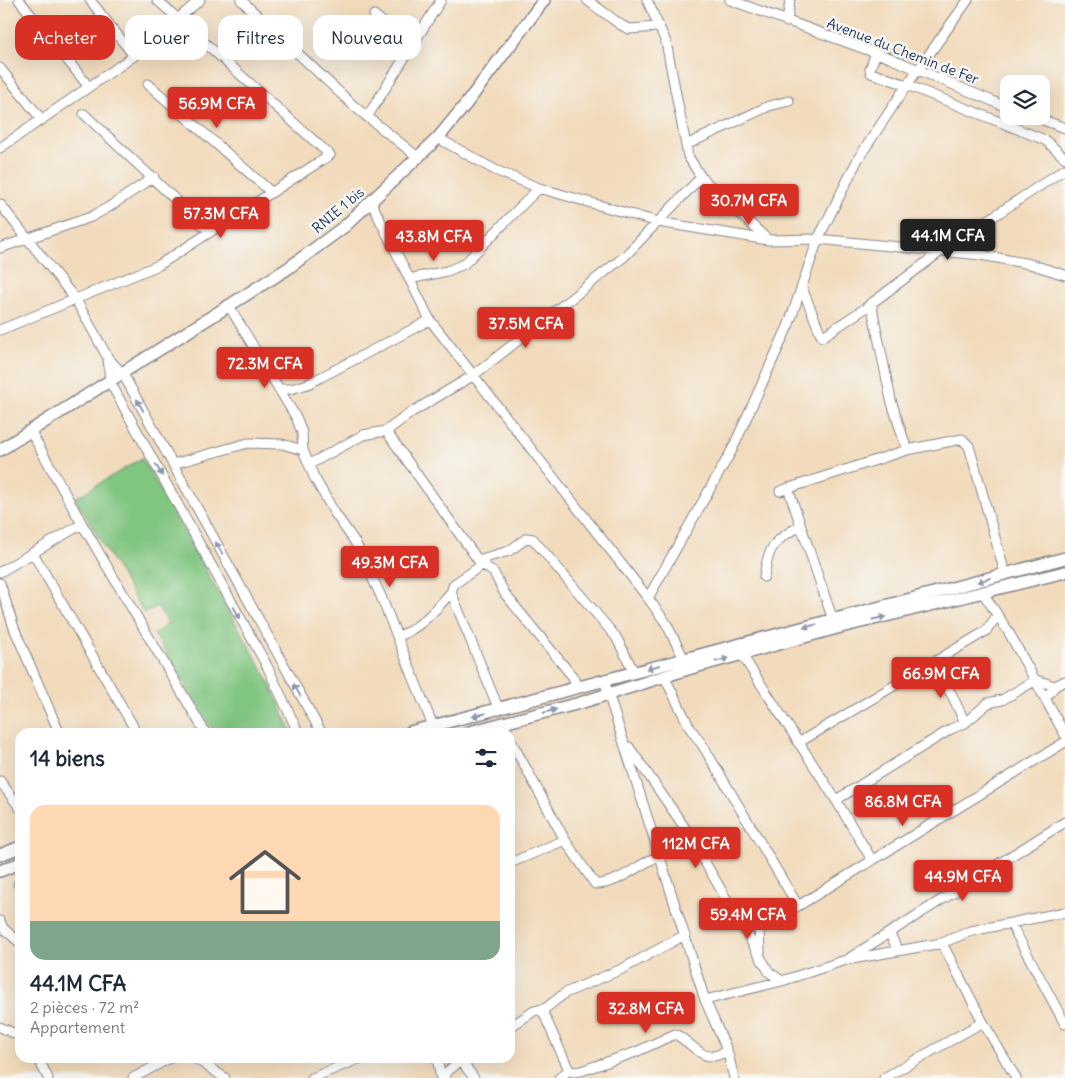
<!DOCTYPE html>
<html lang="fr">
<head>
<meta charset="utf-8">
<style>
  :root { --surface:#fff; --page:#f2f2f3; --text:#1f2937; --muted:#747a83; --line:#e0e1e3; --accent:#d93025 }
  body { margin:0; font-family:Delius,sans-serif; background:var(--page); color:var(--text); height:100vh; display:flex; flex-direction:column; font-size:19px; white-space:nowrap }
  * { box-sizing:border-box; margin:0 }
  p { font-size:16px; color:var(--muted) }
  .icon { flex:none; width:28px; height:28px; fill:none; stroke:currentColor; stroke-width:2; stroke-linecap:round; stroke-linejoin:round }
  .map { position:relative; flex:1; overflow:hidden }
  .sheet { position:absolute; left:15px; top:728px; width:500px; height:335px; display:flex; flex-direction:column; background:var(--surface); border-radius:15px; box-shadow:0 5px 20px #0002 }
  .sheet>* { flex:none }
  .top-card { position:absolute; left:15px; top:15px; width:500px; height:45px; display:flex; gap:10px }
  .fabs { position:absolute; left:1000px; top:75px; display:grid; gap:10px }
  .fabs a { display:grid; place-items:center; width:50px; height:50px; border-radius:10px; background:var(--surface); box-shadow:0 5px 20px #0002; font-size:25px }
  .price { position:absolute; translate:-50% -42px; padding:0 11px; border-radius:5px; background:var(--accent); color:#fff; font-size:16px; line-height:32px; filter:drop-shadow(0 1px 2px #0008) }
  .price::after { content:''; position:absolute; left:50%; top:30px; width:15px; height:11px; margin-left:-8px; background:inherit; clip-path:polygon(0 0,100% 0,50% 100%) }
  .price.on { background:#222; color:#fff }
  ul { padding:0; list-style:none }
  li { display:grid; align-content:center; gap:10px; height:265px; padding:0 15px }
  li+li { border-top:1px solid var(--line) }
  li span { display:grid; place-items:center; height:155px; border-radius:15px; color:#555 }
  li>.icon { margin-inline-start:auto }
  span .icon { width:90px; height:90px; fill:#fffc; stroke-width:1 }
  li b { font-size:21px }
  h2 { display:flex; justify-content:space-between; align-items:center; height:60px; padding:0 15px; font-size:21px }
  .tag { padding:0 18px; border-radius:15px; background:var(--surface); box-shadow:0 5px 20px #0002; font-size:18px; line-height:45px }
  .tag.on { background:var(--accent); color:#fff }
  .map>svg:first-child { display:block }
</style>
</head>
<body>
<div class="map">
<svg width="1065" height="1078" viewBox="0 0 1065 1078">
  <rect width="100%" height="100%" fill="#f6f6f2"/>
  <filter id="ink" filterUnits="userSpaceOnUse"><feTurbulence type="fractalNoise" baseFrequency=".02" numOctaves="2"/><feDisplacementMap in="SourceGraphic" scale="10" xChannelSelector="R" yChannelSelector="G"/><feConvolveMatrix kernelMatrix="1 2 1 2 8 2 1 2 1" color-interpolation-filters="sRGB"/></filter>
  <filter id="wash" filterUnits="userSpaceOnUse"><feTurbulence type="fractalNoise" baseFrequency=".0096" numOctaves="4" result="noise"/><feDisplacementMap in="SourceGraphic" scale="20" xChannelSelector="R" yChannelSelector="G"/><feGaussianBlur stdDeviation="1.12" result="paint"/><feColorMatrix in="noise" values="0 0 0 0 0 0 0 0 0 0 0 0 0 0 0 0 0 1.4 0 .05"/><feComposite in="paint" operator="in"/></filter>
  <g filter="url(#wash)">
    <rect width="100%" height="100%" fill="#f2dbbc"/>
    <path fill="#80c580" stroke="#4e7a6f" d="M 142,458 L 266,676 L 292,732 L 214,732 L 154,634 L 168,623 L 157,606 L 144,614 L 75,498 Z"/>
  </g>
  <g filter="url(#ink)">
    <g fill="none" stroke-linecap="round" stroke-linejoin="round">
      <g stroke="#86858d" stroke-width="11">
        <path id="minor" d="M 19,0 L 89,87
          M 90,0 L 134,56
          M 241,0 L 355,107 L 419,158
          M 587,0 L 621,25 L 629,29 L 658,27
          M 647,0 L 666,42 L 688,156 L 701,177 L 768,240
          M 730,0 L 890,58 L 1009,108
          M 374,15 L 411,45
          M 787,22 L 790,0
          M 876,53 L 870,69 L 871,73 L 907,85 L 1045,140 L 1065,158
          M 0,68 L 42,120
          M 148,84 L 271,192
          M 84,114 L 210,232
          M 1032,116 L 1065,128
          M 367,117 L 441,0
          M 438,138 L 495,170 L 539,188 L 658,222 L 768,240 L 818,239 L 981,255 L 1030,264 L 1065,275
          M 686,145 L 769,106 L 789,101
          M 0,148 L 134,56 L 200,0
          M 371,202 L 430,320 L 648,598 L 666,623 L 684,659
          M 0,204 L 76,300 L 108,358 L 123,374 L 321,732
          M 0,248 L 91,217 L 109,207 L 154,177
          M 409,279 L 447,271 L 464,264 L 539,188
          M 802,288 L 822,337 L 864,309 L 940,252 L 1065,169
          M 871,303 L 891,400 L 907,450
          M 229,306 L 297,419 L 302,433 L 303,450 L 314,477 L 334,512 L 355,542 L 380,594 L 433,726
          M 0,330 L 159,265 L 330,155 L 157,0
          M 108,358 L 110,382 L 267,666 L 298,732
          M 280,389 L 291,389 L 308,384 L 430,320
          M 386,431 L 478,560 L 494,573 L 505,594 L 573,677 L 577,688
          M 31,432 L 82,524 L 205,732
          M 173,464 L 248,443 L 282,444 L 303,450
          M 310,464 L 363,435 L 386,431 L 412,412 L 474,375 L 625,256 L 701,177
          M 788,488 L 833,620
          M 780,491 L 907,450 L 962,439 L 969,446 L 1005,573
          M 33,553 L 133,726 L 134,732
          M 478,560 L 509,551 L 527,538 L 533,539 L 616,637 L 634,672
          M 482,565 L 454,584 L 451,592 L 499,710
          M 0,572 L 82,524
          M 764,577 C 768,548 773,540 799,527
          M 0,583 L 14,628 L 59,732
          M 983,593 L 1008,631 L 1065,735
          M 648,598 L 732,450 L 789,324 L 818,239 L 858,159 L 907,85 L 968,0
          M 398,636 C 418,630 438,608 451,592
          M 742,655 L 836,800 L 872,860
          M 932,665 L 952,695 L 965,723
          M 664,676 L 690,728 L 703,746 L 798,906
          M 604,680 L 705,1000 L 727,1050 L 734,1078
          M 1045,699 L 1055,686 L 1065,681
          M 503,724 L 507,732
          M 510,739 L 565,840 L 595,884 C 618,885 638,864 659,856
          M 798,743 L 986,631 L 997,616
          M 629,747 L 685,828 L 769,972 L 782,981
          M 0,781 L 20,808
          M 836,800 L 951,729 L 965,723 L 988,703 L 1002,700 L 1036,680 L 1055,686
          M 510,863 L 565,840
          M 18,884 L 20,884
          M 0,921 L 3,928 L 20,943
          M 1011,924 L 1065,1024
          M 759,927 L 760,952
          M 745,928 L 759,927 L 798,906 L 1065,742
          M 890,934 L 898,951
          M 942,943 L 983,1022 L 1016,1078
          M 851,957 L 1065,822
          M 705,1000 L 782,981 L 846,960 L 942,943 L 971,931 L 1065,912
          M 542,1010 L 569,1070 L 559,1078
          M 0,1027 L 20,1036
          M 510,1027 L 534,1011 L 546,1008 L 565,993 L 622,969 L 685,935
          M 38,1058 L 48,1078
          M 195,1058 L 225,1078
          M 437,1058 L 441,1078
          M 459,1058 L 474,1078
          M 569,1070 L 573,1072 L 581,1071 L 636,1052 L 675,1034 C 695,1044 703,1067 727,1050
          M 133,1078 L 170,1058
          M 312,1078 L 361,1058
          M 444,1078 L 448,1071 L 464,1058
          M 884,1078 L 983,1022"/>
      </g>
      <g stroke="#86858d" stroke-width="14">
        <path id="major" d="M 0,450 L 287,269 L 345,226 L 438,138 L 466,104 L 544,0
          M 410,732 L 1065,558
          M 469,732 L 580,703 L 688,669 L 837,628 L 1065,572
          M 0,855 L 20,847
          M 0,871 L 20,863"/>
      </g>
      <use href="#minor" stroke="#fff" stroke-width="9"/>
      <use href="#major" stroke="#fff" stroke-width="11"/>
    </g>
    <defs><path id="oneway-solid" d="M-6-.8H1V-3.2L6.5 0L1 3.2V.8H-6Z" transform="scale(1.25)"/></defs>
    <g fill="#8d97ae">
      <use href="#oneway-solid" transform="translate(140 405) rotate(-119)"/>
      <use href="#oneway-solid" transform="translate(159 470) rotate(61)"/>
      <use href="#oneway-solid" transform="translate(219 548) rotate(-119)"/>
      <use href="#oneway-solid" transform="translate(984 580) rotate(163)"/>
      <use href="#oneway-solid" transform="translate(237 613) rotate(61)"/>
      <use href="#oneway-solid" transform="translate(879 618) rotate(-13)"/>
      <use href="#oneway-solid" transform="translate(810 626) rotate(166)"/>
      <use href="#oneway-solid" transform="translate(722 660) rotate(-14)"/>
      <use href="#oneway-solid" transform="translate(653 667) rotate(165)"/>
      <use href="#oneway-solid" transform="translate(297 690) rotate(-119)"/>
      <use href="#oneway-solid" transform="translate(550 711) rotate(-15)"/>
      <use href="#oneway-solid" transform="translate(479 715) rotate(166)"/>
    </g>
  </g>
  <g text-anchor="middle" stroke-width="5" stroke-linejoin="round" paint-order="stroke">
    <g font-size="14" fill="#1b2f5e" stroke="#f6f6f2">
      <text transform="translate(903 51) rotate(21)" y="5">Avenue du Chemin de Fer</text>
      <text transform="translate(338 210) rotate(-40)" y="5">RNIE 1 bis</text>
    </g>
  </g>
</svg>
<div class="fabs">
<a><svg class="icon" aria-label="layers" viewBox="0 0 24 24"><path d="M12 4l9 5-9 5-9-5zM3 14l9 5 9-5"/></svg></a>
</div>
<b class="price" style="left:217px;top:129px">56.9M CFA</b>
<b class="price" style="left:749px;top:226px">30.7M CFA</b>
<b class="price" style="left:221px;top:239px">57.3M CFA</b>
<b class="price on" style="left:948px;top:261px">44.1M CFA</b>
<b class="price" style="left:434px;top:262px">43.8M CFA</b>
<b class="price" style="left:526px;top:349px">37.5M CFA</b>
<b class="price" style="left:265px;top:389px">72.3M CFA</b>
<b class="price" style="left:390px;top:588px">49.3M CFA</b>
<b class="price" style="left:941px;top:699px">66.9M CFA</b>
<b class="price" style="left:903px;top:827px">86.8M CFA</b>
<b class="price" style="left:696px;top:869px">112M CFA</b>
<b class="price" style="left:963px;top:902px">44.9M CFA</b>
<b class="price" style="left:748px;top:940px">59.4M CFA</b>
<b class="price" style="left:646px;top:1034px">32.8M CFA</b>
<div class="top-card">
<a class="tag on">Acheter</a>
<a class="tag">Louer</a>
<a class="tag">Filtres</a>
<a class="tag">Nouveau</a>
</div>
<section class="sheet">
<h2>14 biens<svg class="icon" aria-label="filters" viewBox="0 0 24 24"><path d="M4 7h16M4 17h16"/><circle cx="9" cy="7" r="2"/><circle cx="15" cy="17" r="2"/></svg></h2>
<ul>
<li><span style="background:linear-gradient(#ffd9b3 75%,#7fa58c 0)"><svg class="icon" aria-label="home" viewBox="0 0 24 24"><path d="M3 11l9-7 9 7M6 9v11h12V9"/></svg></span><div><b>44.1M CFA</b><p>2 pièces · 72 m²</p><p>Appartement</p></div></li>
</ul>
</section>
</div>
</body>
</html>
